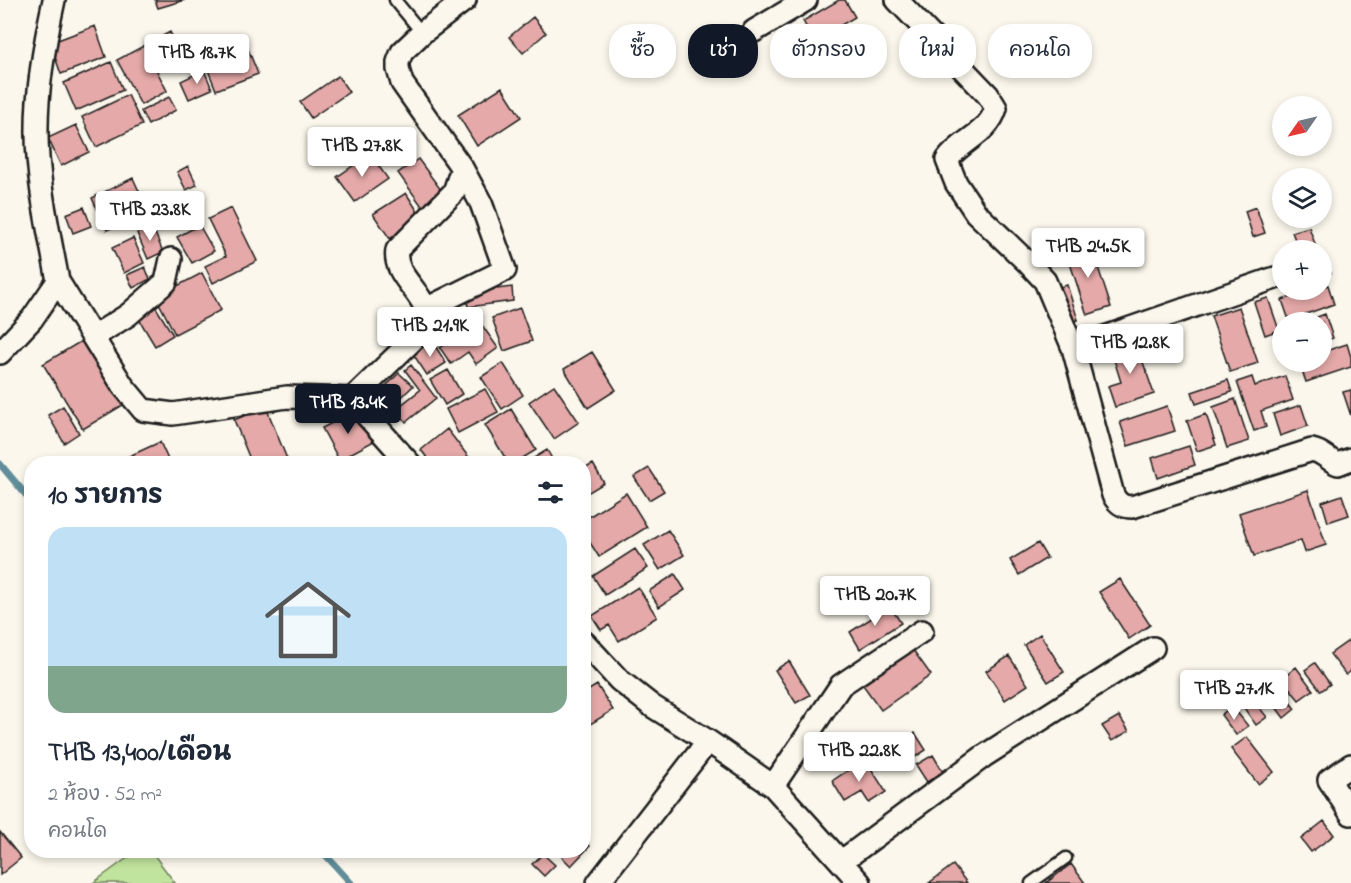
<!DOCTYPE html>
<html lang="th">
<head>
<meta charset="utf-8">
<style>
  :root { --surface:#fff; --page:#f6f6f7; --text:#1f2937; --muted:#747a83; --line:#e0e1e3; --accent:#111827 }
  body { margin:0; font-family:"Indie Flower","Playpen Sans Thai",sans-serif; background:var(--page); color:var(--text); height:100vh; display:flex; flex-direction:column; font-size:22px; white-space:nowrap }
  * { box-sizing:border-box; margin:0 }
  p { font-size:20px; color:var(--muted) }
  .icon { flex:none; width:33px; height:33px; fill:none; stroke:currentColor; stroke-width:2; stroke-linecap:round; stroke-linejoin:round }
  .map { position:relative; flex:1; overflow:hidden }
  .drawer { position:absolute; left:24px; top:456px; width:567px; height:402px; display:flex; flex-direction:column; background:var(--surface); border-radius:24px; box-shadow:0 3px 9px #0003 }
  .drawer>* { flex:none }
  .banner { position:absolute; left:609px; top:24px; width:570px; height:54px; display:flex; gap:12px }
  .needle { width:39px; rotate:236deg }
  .tools { position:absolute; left:1272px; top:96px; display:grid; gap:12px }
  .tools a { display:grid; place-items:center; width:60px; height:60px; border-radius:50%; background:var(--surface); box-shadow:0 3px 9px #0003; font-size:30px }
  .price { position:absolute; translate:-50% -51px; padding:0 14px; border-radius:6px; background:#fff; color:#222; font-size:20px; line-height:39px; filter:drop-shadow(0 2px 3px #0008) }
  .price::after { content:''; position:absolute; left:50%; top:36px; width:18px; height:14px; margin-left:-9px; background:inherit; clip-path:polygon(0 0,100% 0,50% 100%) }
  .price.current { background:var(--accent); color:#fff }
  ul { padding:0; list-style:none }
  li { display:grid; align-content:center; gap:12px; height:318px; padding:0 24px }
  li+li { border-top:2px solid var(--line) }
  li span { display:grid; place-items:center; height:186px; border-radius:18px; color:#555 }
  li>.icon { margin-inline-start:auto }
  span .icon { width:108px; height:108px; fill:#fffc; stroke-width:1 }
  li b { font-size:26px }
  h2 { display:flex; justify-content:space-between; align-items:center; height:72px; padding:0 24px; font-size:26px }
  .pill { padding:0 21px; border-radius:24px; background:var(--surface); box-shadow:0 3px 9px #0003; font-size:21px; line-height:54px }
  .pill.current { background:var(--accent); color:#fff }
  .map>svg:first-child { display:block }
</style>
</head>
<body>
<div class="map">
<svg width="1351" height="883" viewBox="0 0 1351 883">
  <rect width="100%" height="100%" fill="#fbf7ec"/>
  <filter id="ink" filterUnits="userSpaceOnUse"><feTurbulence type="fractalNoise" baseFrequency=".0167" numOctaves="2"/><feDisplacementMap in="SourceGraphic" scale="12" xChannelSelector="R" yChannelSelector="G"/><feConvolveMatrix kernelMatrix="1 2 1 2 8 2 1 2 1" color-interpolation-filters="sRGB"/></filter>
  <g filter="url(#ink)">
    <path fill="#c0e39d" stroke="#6e805c" stroke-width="1.5" d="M 137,851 L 151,851 L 175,883 L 93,883 Z"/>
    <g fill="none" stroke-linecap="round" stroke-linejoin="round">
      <path stroke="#608d99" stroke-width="7" d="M 0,464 L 32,502
        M 321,850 L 351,883"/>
    </g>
    <path fill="#e4a9a8" stroke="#1c1c1c" stroke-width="1.5" d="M 155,0 L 185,0 L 158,8 Z
      M 839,0 L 845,0 L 855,17 L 814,41 L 803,21 Z
      M 533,17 L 546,33 L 523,53 L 509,37 Z
      M 95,26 L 106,57 L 61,74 L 50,43 Z
      M 170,32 L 182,55 L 156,69 L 167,91 L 141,105 L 117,60 Z
      M 244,39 L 258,74 L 216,90 L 202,55 Z
      M 111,62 L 123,90 L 76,111 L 64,83 Z
      M 204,70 L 212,89 L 189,99 L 181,81 Z
      M 338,76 L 349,92 L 311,118 L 300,102 Z
      M 502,87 L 521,117 L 477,146 L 458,115 Z
      M 128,95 L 142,125 L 96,147 L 82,117 Z
      M 169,97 L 176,110 L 148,125 L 141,111 Z
      M 76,125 L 89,152 L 61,166 L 48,138 Z
      M 370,154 L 388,179 L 355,202 L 337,177 Z
      M 418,159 L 444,194 L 424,209 L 398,173 Z
      M 188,166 L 197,185 L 186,190 L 177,172 Z
      M 133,178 L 148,211 L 107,230 L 92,198 Z
      M 1282,181 L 1282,200 L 1277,183 Z
      M 406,193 L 422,218 L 390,239 L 373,214 Z
      M 84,207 L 91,226 L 73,233 L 66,214 Z
      M 1256,207 L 1265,233 L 1253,237 L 1245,211 Z
      M 231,208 L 257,261 L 213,283 L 205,266 L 226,256 L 208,219 Z
      M 199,225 L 214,251 L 192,263 L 177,237 Z
      M 152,226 L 163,252 L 148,259 L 137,233 Z
      M 1309,227 L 1315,244 L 1299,250 L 1292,232 Z
      M 133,238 L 144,263 L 124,273 L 112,248 Z
      M 1090,243 L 1111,307 L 1087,315 L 1066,251 Z
      M 1326,259 L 1331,273 L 1322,276 L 1322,260 Z
      M 145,267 L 150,279 L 133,288 L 127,275 Z
      M 202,273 L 221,310 L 175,334 L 156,297 Z
      M 1067,285 L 1078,320 L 1069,323 L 1057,288 Z
      M 1328,285 L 1334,304 L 1289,320 L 1282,300 L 1313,290 L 1322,290 L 1322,287 Z
      M 512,287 L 513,301 L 468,307 L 466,293 Z
      M 1268,298 L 1279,330 L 1265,335 L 1254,302 Z
      M 155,306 L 173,335 L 155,346 L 137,316 Z
      M 1239,307 L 1258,363 L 1230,372 L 1211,316 Z
      M 520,308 L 532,341 L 504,351 L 492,318 Z
      M 1325,314 L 1333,338 L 1322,342 L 1322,322 L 1313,322 L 1312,319 Z
      M 479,321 L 498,348 L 476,364 L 468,352 L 451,364 L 440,348 Z
      M 1135,339 L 1154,394 L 1115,407 L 1108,386 L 1121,382 L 1110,347 Z
      M 83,340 L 123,405 L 83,429 L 43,364 Z
      M 432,341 L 446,363 L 427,375 L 413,354 Z
      M 1347,344 L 1351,357 L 1351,367 L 1306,382 L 1299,362 L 1322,362 L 1322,352 Z
      M 592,352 L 616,390 L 588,408 L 564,369 Z
      M 503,363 L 523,395 L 502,409 L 481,377 Z
      M 411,365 L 436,398 L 406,422 L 396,409 L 420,390 L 405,370 Z
      M 448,370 L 462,394 L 445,405 L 430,380 Z
      M 399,373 L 413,386 L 387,411 L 374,398 Z
      M 1285,376 L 1293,400 L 1261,411 L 1266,427 L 1254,431 L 1237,382 L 1252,377 L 1255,386 Z
      M 1228,380 L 1232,392 L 1196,404 L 1192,392 Z
      M 554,385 L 579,422 L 554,439 L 529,402 Z
      M 485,389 L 498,412 L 458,433 L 446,409 Z
      M 1351,390 L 1351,416 L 1343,392 Z
      M 1235,399 L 1249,441 L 1227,448 L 1213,407 Z
      M 1301,405 L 1308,426 L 1280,436 L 1273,414 Z
      M 63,406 L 79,433 L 64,443 L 48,415 Z
      M 1167,406 L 1175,431 L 1128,446 L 1120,422 Z
      M 266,407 L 289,464 L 252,464 L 234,420 Z
      M 511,409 L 536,450 L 513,464 L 509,464 L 485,425 Z
      M 357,410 L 374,441 L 339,460 L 322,428 Z
      M 1206,414 L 1216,445 L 1197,451 L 1187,421 Z
      M 447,429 L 474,464 L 432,464 L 421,450 Z
      M 160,442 L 170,464 L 127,464 L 125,458 Z
      M 1189,446 L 1195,465 L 1158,478 L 1152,458 Z
      M 547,450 L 555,464 L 524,464 Z
      M 593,464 L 604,483 L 584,495 L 584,469 Z
      M 649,468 L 664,491 L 649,500 L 634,477 Z
      M 1308,490 L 1326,545 L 1305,552 L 1301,540 L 1254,556 L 1239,513 Z
      M 626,493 L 647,527 L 599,557 L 584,533 L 584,520 Z
      M 1342,495 L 1349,515 L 1328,522 L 1322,502 Z
      M 668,530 L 684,555 L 660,570 L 644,545 Z
      M 1038,543 L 1047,558 L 1019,575 L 1010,560 Z
      M 635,549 L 648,568 L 605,595 L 593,576 Z
      M 675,574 L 685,590 L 659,607 L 649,591 Z
      M 1120,579 L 1150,625 L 1129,639 L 1099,592 Z
      M 638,587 L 657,617 L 619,641 L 609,625 L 601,630 L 592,616 Z
      M 890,606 L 901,623 L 860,649 L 850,632 Z
      M 1040,634 L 1064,672 L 1048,682 L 1024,645 Z
      M 1351,639 L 1351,671 L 1346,675 L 1330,654 Z
      M 913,650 L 931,675 L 881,710 L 863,685 Z
      M 1009,656 L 1028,685 L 1005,700 L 986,671 Z
      M 789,661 L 810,695 L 796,703 L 775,670 Z
      M 1315,663 L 1330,684 L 1321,691 L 1305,670 Z
      M 1296,667 L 1313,690 L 1299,700 L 1282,679 Z
      M 1275,683 L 1295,709 L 1284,718 L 1265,692 Z
      M 597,685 L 613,710 L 584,728 L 584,693 Z
      M 1254,701 L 1267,717 L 1256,725 L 1244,708 Z
      M 1232,706 L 1248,726 L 1236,735 L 1221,715 Z
      M 1119,716 L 1129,731 L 1112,741 L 1102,726 Z
      M 915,733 L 926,750 L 912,759 L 900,742 Z
      M 1247,737 L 1274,772 L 1258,784 L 1231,749 Z
      M 933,755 L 943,772 L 927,782 L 916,765 Z
      M 865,759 L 886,792 L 869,803 L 862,792 L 845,802 L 832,781 Z
      M 1324,821 L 1334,835 L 1311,852 L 1301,839 Z
      M 0,832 L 21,858 L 0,875 Z
      M 584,840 L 590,846 L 571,866 L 555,850 L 584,850 Z
      M 543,854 L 555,865 L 544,876 L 532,864 Z
      M 1071,864 L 1085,883 L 1046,883 Z
      M 953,865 L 967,883 L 929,883 Z"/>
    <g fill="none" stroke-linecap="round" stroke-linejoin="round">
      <g stroke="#1c1c1c" stroke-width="15">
        <path id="service" d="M 395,0 L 422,33
          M 1031,883 L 1066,858"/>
      </g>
      <g stroke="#1c1c1c" stroke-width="26">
        <path id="minor" d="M 897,0 L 988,95 L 996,108 C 989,133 962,140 947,160 L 956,183 L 976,213 L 1029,264 L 1045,281 L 1073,348 L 1113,495 C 1118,504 1123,507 1132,507 L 1312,450 C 1323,452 1328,460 1338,464 L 1351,459
          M 754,31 L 806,0
          M 58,281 L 123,386 L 143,410 L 173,414 L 287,397 L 352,399 L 410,464
          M 426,309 L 505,270 L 481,203 L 462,168
          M 93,337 L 128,315 L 166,282 L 171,259
          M 1073,348 L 1275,278
          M 0,353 L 32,319 L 58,281 C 49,232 36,176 37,127 C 37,84 45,41 54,0
          M 352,399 L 419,334 C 446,301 391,283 397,250 L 454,192 L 462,168 L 402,83 L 398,69 L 398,62 L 402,52 L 422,33 L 465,0
          M 584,642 L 619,680 L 652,706 L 708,741 L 773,786 L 860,883
          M 1351,765 L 1329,780 L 1351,814
          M 773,786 L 841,685 L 922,631
          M 842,861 L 984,756 L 1153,648
          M 598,883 L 708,741"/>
      </g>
      <use href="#service" stroke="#fbf7ec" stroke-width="10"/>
      <use href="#minor" stroke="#fbf7ec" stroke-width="21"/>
    </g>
  </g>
</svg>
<div class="tools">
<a><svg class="needle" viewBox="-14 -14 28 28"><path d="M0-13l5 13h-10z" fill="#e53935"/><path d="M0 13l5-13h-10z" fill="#747a83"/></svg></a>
<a><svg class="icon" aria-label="layers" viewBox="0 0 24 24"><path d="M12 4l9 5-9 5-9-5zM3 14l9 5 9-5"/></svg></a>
<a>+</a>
<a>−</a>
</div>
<b class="price" style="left:197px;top:85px">THB 18.7K</b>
<b class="price" style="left:362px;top:178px">THB 27.8K</b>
<b class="price" style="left:150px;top:242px">THB 23.8K</b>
<b class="price" style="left:1088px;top:279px">THB 24.5K</b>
<b class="price" style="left:430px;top:358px">THB 21.9K</b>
<b class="price" style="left:1130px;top:375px">THB 12.8K</b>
<b class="price current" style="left:348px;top:435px">THB 13.4K</b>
<b class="price" style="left:875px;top:627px">THB 20.7K</b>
<b class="price" style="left:1234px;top:721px">THB 27.1K</b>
<b class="price" style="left:859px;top:783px">THB 22.8K</b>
<div class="banner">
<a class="pill">ซื้อ</a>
<a class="pill current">เช่า</a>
<a class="pill">ตัวกรอง</a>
<a class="pill">ใหม่</a>
<a class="pill">คอนโด</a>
</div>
<section class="drawer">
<h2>10 รายการ<svg class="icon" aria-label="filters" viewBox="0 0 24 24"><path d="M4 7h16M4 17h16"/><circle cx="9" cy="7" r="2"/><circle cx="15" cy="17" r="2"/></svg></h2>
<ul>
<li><span style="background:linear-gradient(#bfe0f5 75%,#7fa58c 0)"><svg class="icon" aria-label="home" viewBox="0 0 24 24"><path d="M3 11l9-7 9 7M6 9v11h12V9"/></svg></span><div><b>THB 13,400/เดือน</b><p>2 ห้อง · 52 m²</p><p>คอนโด</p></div></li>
</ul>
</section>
</div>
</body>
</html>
